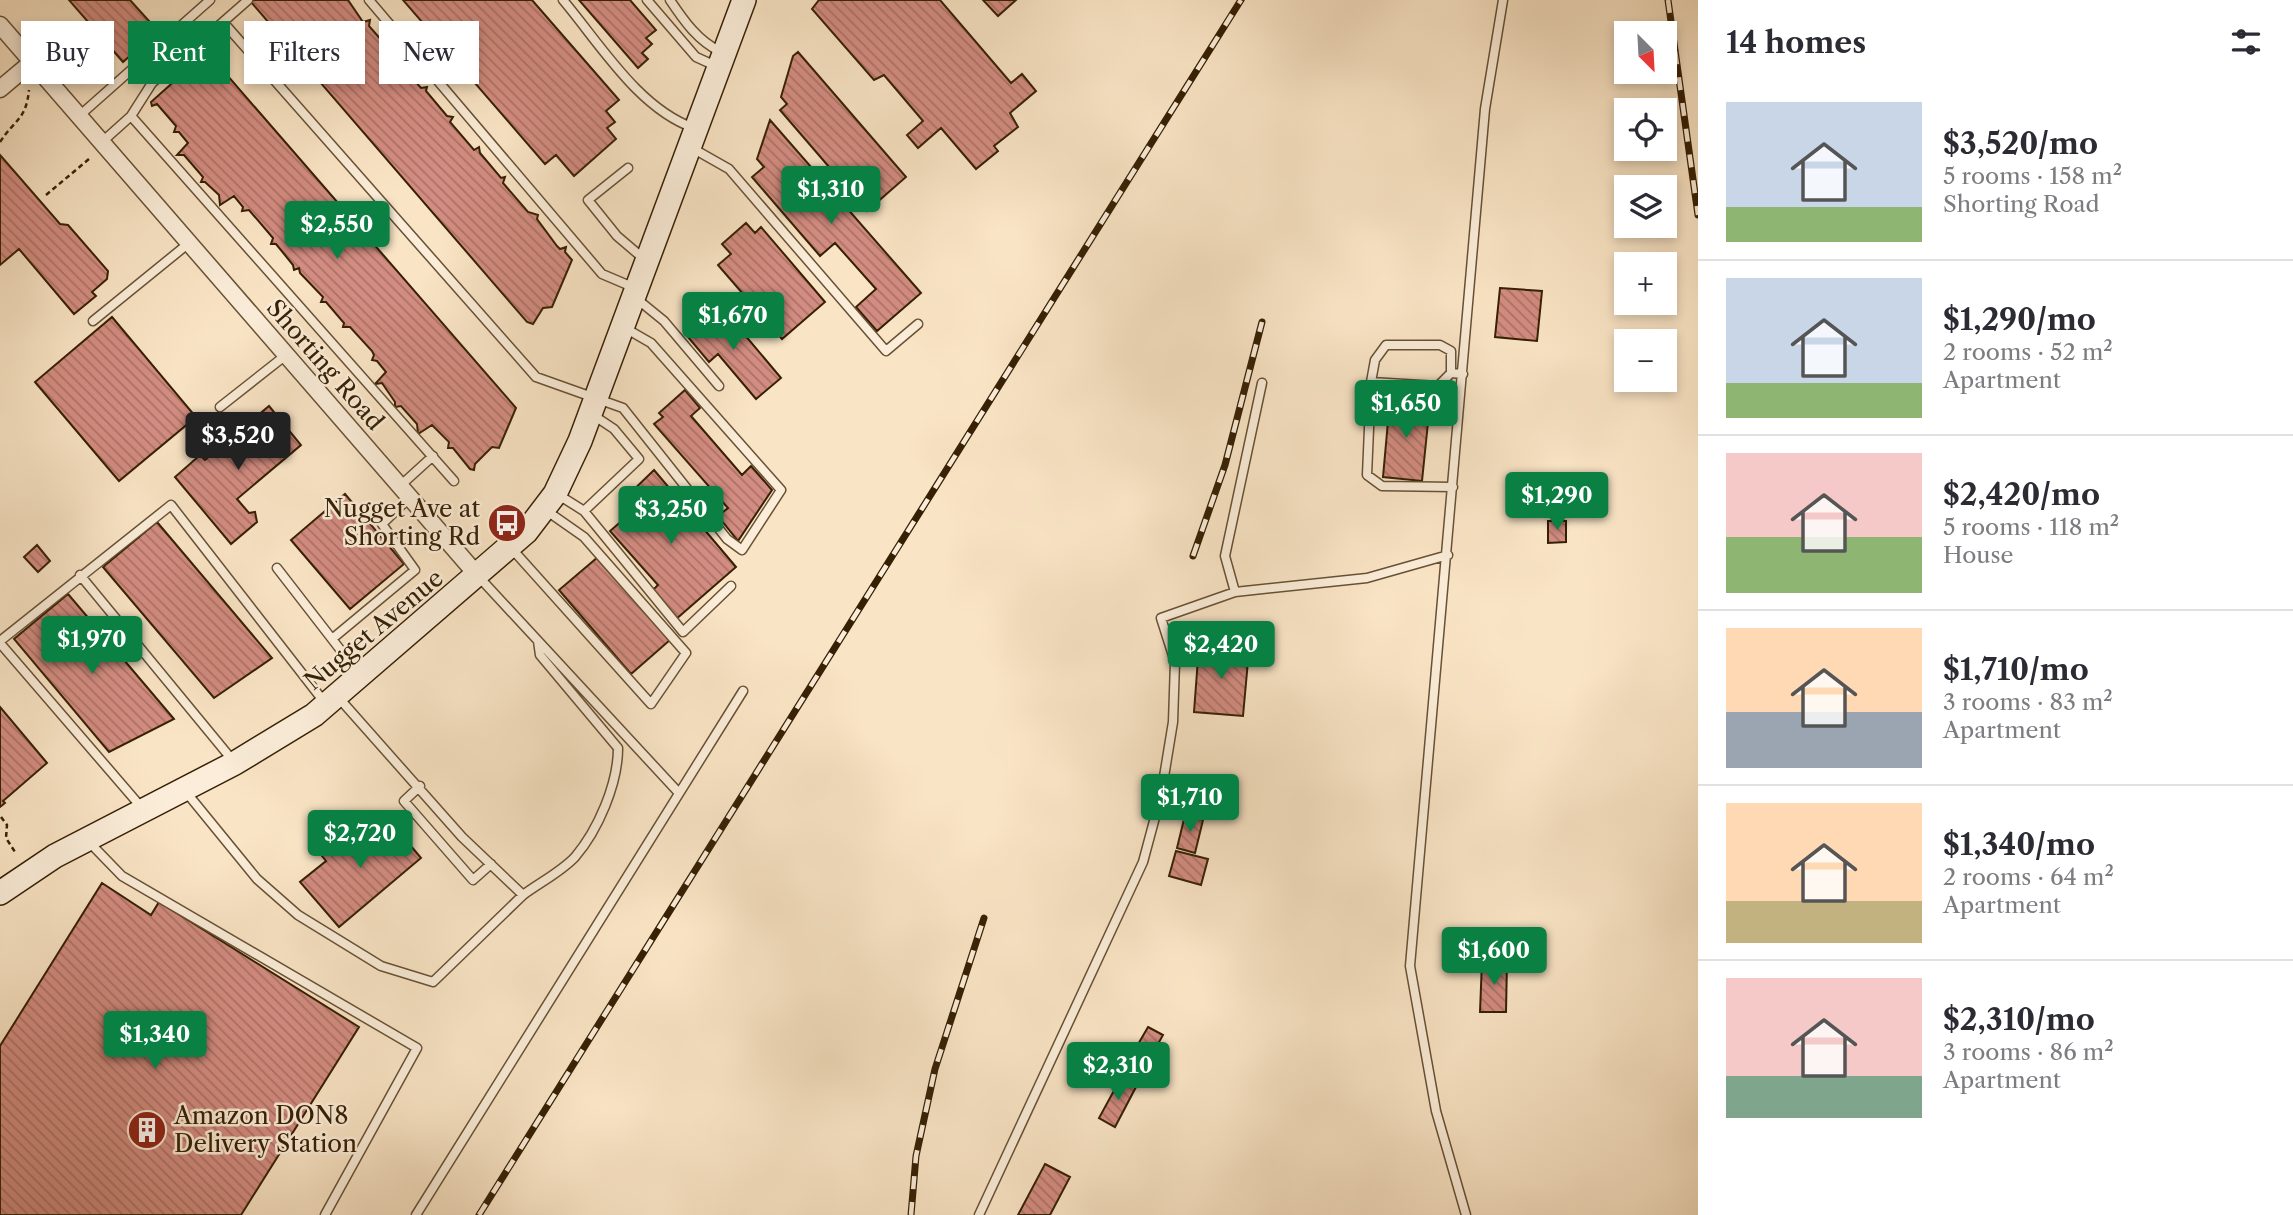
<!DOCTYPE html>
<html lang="en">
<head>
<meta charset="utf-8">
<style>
  :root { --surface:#fff; --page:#f2f2f3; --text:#2b2b33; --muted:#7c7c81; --line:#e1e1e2; --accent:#0b8043 }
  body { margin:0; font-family:"Libre Caslon Text",serif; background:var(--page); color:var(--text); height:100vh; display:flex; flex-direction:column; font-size:26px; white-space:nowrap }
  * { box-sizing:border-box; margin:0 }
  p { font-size:23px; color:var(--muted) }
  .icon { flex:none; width:38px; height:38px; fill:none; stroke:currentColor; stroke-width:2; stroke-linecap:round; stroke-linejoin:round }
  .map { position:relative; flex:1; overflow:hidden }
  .details { display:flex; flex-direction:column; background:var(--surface); width:595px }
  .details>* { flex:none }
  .hud { position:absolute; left:21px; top:21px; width:665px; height:63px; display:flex; gap:14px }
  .needle { width:46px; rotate:156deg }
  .fabs { position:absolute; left:1614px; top:21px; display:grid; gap:14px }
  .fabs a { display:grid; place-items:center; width:63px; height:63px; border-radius:0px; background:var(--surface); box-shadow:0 4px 10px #0003; font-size:35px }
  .price { position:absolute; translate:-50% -60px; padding:0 16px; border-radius:7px; background:var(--accent); color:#fff; font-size:23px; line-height:46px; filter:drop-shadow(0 2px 4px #0008) }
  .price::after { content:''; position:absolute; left:50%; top:42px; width:21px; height:16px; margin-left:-10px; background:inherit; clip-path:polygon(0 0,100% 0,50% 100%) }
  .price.active { background:#222; color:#fff }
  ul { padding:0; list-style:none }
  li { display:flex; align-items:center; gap:21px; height:175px; padding:0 28px }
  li+li { border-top:2px solid var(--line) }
  li span { display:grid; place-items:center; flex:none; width:196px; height:140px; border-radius:0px; color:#555 }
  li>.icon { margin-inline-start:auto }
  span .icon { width:84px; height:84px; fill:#fffc; stroke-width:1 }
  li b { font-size:30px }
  h2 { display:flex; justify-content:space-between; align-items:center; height:84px; padding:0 28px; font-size:30px }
  .tag { padding:0 24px; border-radius:0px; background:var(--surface); box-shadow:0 4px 10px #0003; font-size:24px; line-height:63px }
  .tag.active { background:var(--accent); color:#fff }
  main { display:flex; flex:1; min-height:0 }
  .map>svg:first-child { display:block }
</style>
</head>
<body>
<main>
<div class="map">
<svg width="1698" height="1215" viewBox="0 0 1698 1215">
  <defs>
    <pattern id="building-back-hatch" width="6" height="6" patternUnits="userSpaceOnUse" patternTransform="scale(1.75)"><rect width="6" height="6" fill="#d38c81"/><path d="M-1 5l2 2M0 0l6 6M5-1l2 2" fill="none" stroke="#ac7267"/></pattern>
  </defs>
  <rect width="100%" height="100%" fill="#f9e4c5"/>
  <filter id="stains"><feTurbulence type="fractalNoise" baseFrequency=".00286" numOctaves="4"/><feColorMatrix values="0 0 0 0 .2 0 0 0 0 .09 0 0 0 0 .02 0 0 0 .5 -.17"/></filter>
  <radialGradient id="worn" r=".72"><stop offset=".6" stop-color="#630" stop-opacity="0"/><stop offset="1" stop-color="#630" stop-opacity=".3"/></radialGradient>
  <path fill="url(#building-back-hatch)" stroke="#362004" stroke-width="2" d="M 69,0 L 130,0 L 158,31 L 123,62 Z
    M 252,0 L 348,0 L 363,22 L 370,20 L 369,26 L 390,50 L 395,50 L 393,56 L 421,88 L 427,87 L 426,91 L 447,116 L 453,117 L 450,122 L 474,150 L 479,147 L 480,153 L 501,178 L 505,177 L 503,183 L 528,212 L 538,215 L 537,219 L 557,246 L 560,249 L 566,247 L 565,252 L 572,260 L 552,307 L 543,308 L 533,324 L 527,322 L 251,2 Z
    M 403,0 L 532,0 L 619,100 L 606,111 L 615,122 L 607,128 L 616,139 L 574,176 L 556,155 L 545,164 Z
    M 579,0 L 630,0 L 656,30 L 646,38 L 652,44 L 642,53 L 648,59 L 638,68 Z
    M 819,0 L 940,0 L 1011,83 L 1022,74 L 1036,91 L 1010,113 L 1018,127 L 994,146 L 998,151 L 976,169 L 941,128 L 918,148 L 907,135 L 923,121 L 884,75 L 874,80 L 812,9 Z
    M 983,0 L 1016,0 L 998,16 Z
    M 207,52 L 516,408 L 499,448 L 492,447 L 475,464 L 474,470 L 470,469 L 453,448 L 448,448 L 449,442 L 432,425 L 418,434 L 417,424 L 401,406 L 395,407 L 395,402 L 382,383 L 375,384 L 386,372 L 377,361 L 372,360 L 374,355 L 372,351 L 350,327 L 343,327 L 344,323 L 326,302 L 321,302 L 323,297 L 300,273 L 299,268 L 294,270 L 293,265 L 276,244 L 271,244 L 273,238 L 249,210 L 242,211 L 243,207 L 234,196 L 220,205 L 219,195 L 205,182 L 201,182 L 203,177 L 184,155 L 177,155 L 188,143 L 179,132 L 174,132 L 176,126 L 157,104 L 152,106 L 151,102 Z
    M 798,52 L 906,177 L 867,211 L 780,110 L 787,104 L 781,97 L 793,56 Z
    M 770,120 L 921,293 L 877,331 L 856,307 L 876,289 L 835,243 L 820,256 L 752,177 L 764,167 L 757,159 Z
    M 0,155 L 60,224 L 68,225 L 108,271 L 107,279 L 92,292 L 96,296 L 74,314 L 19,249 L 0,265 Z
    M 746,223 L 755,233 L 761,227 L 825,302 L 782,339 L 718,265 L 731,254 L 722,244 Z
    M 1500,288 L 1542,291 L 1537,341 L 1495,337 Z
    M 705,307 L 720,323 L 728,315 L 781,378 L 756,399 L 718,354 L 709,362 L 688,337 L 697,325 L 696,315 Z
    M 112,317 L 196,417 L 119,481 L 35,382 Z
    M 685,390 L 700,408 L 691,416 L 742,475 L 751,466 L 772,490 L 738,541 L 718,516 L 728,508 L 654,424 L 663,417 L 659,413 Z
    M 1390,399 L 1430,403 L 1422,481 L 1383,477 Z
    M 269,406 L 301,445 L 237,499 L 249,513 L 255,512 L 257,522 L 231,544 L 175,477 L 200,455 L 205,460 Z
    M 654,470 L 736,567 L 675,620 L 651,592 L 658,585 L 610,531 L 632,512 L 622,501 Z
    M 345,494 L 404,564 L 350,609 L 291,540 Z
    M 1548,521 L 1566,521 L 1566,542 L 1548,543 Z
    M 157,522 L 272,658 L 214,698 L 103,567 Z
    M 37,545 L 50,561 L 38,572 L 24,557 Z
    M 598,557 L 670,640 L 631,674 L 559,590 Z
    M 68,594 L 174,719 L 109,752 L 14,639 Z
    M 1199,645 L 1249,650 L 1243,716 L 1194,712 Z
    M 0,707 L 47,763 L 3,801 L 5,803 L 0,807 Z
    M 383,813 L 421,858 L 339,927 L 300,882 L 326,861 L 322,856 L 329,850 L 333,855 Z
    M 1185,815 L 1203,820 L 1195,853 L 1177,848 Z
    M 1176,851 L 1208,859 L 1201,885 L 1169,876 Z
    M 102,883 L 151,915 L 159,902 L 359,1027 L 241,1215 L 0,1215 L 0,1046 Z
    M 1482,961 L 1507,961 L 1506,1012 L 1480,1012 Z
    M 1148,1027 L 1163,1035 L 1148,1062 L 1133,1053 Z
    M 1122,1076 L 1137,1085 L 1115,1127 L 1099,1118 Z
    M 1045,1164 L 1070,1177 L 1050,1215 L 1018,1215 Z"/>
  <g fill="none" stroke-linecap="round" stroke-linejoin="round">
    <g stroke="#675134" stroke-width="11">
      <path id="lane" d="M 248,0 L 223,22 L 536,377 L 623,408 L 727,539 L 742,550 L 781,490 L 651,343 L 625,328
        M 369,0 L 602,274 L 635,288
        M 563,0 C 600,44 639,109 694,128
        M 647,0 L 696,57 L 718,67
        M 670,0 C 684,21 698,41 721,52
        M 131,116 L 454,481
        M 78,117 L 210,0
        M 102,142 L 131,116 L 152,83 L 223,22
        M 692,148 L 729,169 L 886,351 L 918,324
        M 628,168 L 588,200 L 617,236 L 644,259
        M 637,299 L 664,321 L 719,386
        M 93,321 L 189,243
        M 1371,382 L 1375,360 L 1386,345 L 1440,345 L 1451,351 L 1451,373
        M 220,407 L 286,355
        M 400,486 L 433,456
        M 1453,487 L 1382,486 L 1367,475 L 1371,382 L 1438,386 L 1451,373 L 1463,374
        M 557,494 L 584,511 L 639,459 L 614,429 L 593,415
        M 584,511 L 683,632 L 731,586
        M 512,549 L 651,704 L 686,653 L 584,537 L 544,509
        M 277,568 L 332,639
        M 80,575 L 234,762
        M 478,576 L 678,792
        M 1235,592 L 1225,556 L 1262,383
        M 0,641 L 171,505 L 325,703
        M 0,643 L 142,808
        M 359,674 L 332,639 L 415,570 L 382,524 L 410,497
        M 420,786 L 404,801 L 473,880 L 491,864
        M 186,792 L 257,879 L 298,915 L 381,966 L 433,982 L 523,895 L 462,837 L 338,697
        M 89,842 L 122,876 L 417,1048 L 325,1215
        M 523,895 C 539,883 561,872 575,857 C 598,830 618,784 618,748 L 540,655 L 538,641
        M 416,1215 L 743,691
        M 979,1215 L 1143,862 L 1161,795 L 1173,722 L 1175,662 L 1161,618 L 1235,592 L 1367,578 L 1448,555
        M 1466,1215 L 1436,1111 L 1410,966 L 1485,109 L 1503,0"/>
    </g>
    <g stroke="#675134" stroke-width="19">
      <path id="street" d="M 0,25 L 478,576
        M 0,89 L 32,62"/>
    </g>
    <g stroke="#362004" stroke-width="26">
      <path id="secondary" d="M 0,893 L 55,856 L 235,763 L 314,715 L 526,532 L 555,494 L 580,441 L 744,0"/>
    </g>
    <path stroke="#362004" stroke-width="2.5" stroke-dasharray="5 3.5" stroke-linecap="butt" d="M 0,142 C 15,119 26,120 29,90
      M 46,195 L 89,159
      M 1,817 L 7,825 L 6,838 L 15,852"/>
    <use href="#lane" stroke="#fbedd9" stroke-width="8"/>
    <use href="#street" stroke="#fbedd9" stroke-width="16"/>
    <use href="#secondary" stroke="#fbedd9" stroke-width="23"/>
    <g stroke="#362004" stroke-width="7">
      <path id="rail" d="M 1668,0 L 1698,215
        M 1193,556 L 1225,465 L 1262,322
        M 479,1215 L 1241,0
        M 911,1215 L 916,1156 L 935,1069 L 984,918"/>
    </g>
    <use href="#rail" stroke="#fbedd9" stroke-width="4.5" stroke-dasharray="13" stroke-linecap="butt"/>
  </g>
  <defs>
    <g id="bus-disc" transform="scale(2.0125)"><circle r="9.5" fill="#8f2418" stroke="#fbedd9"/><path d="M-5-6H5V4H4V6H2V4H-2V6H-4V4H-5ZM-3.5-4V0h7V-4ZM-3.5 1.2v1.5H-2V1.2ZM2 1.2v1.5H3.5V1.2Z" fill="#fff"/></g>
    <g id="building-disc" transform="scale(2.0125)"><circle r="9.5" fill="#8f2418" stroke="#fbedd9"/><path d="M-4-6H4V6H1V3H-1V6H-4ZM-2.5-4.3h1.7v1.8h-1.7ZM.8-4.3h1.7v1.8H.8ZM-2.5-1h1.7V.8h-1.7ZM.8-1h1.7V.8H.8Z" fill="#fff"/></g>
  </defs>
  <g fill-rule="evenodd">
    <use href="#bus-disc" x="507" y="523"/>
    <use href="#building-disc" x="147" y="1130"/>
  </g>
  <g text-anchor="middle" stroke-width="5" stroke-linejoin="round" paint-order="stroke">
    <g font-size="24" fill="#362004" stroke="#fbedd9">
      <text transform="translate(325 365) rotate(49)" y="8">Shorting Road</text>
      <text transform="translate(374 630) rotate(-40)" y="8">Nugget Avenue</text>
    </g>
    <g font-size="24" fill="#362004" stroke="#fbedd9" text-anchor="end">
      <text x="480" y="517">Nugget Ave at<tspan x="480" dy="28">Shorting Rd</tspan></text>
      <text x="174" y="1124" text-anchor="start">Amazon DON8<tspan x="174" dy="28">Delivery Station</tspan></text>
    </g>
  </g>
  <rect width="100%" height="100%" filter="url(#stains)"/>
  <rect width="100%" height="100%" fill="url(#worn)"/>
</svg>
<div class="fabs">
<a><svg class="needle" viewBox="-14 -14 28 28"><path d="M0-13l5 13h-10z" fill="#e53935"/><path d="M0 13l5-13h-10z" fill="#7c7c81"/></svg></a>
<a><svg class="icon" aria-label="locate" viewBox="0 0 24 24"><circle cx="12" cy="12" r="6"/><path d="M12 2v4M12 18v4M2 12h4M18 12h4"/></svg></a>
<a><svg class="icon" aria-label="layers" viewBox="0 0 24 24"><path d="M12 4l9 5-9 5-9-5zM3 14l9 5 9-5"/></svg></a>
<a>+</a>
<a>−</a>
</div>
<b class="price" style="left:831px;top:226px">$1,310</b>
<b class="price" style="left:337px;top:261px">$2,550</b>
<b class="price" style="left:733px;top:352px">$1,670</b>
<b class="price" style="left:1406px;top:440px">$1,650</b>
<b class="price active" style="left:238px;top:472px">$3,520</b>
<b class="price" style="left:1557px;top:532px">$1,290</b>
<b class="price" style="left:671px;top:546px">$3,250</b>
<b class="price" style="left:92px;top:676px">$1,970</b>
<b class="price" style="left:1221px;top:681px">$2,420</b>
<b class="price" style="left:1190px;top:834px">$1,710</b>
<b class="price" style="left:360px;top:870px">$2,720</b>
<b class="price" style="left:1494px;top:987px">$1,600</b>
<b class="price" style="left:155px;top:1071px">$1,340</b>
<b class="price" style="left:1118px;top:1102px">$2,310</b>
<div class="hud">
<a class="tag">Buy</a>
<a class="tag active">Rent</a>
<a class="tag">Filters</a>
<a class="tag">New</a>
</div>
</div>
<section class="details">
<h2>14 homes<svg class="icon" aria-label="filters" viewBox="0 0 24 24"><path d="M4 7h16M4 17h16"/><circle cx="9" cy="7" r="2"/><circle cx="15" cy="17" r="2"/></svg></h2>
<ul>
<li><span style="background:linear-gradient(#c9d6e8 75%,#8fb573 0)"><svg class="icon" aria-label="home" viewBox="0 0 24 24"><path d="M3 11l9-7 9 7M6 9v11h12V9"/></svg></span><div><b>$3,520/mo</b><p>5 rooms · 158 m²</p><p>Shorting Road</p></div></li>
<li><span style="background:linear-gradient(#c9d6e8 75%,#8fb573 0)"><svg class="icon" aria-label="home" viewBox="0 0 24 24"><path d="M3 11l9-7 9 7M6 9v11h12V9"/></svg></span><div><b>$1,290/mo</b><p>2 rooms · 52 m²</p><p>Apartment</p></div></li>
<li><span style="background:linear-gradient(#f6c9c9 60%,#8fb573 0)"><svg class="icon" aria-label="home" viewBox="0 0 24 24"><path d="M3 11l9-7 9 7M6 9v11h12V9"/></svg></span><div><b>$2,420/mo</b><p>5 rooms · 118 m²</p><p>House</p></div></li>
<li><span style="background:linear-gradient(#ffd9b3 60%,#9aa5b1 0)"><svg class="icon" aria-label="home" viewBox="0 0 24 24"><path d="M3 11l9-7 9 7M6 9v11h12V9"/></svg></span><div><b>$1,710/mo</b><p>3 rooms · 83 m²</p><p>Apartment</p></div></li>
<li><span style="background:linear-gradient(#ffd9b3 70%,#c2b280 0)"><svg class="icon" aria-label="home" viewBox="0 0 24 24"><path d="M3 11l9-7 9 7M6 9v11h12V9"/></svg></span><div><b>$1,340/mo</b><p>2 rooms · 64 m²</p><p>Apartment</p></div></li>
<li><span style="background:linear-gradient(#f6c9c9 70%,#7fa58c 0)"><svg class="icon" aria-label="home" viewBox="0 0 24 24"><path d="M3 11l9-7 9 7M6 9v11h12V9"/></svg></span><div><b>$2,310/mo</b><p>3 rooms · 86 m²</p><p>Apartment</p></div></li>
</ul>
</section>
</main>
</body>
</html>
